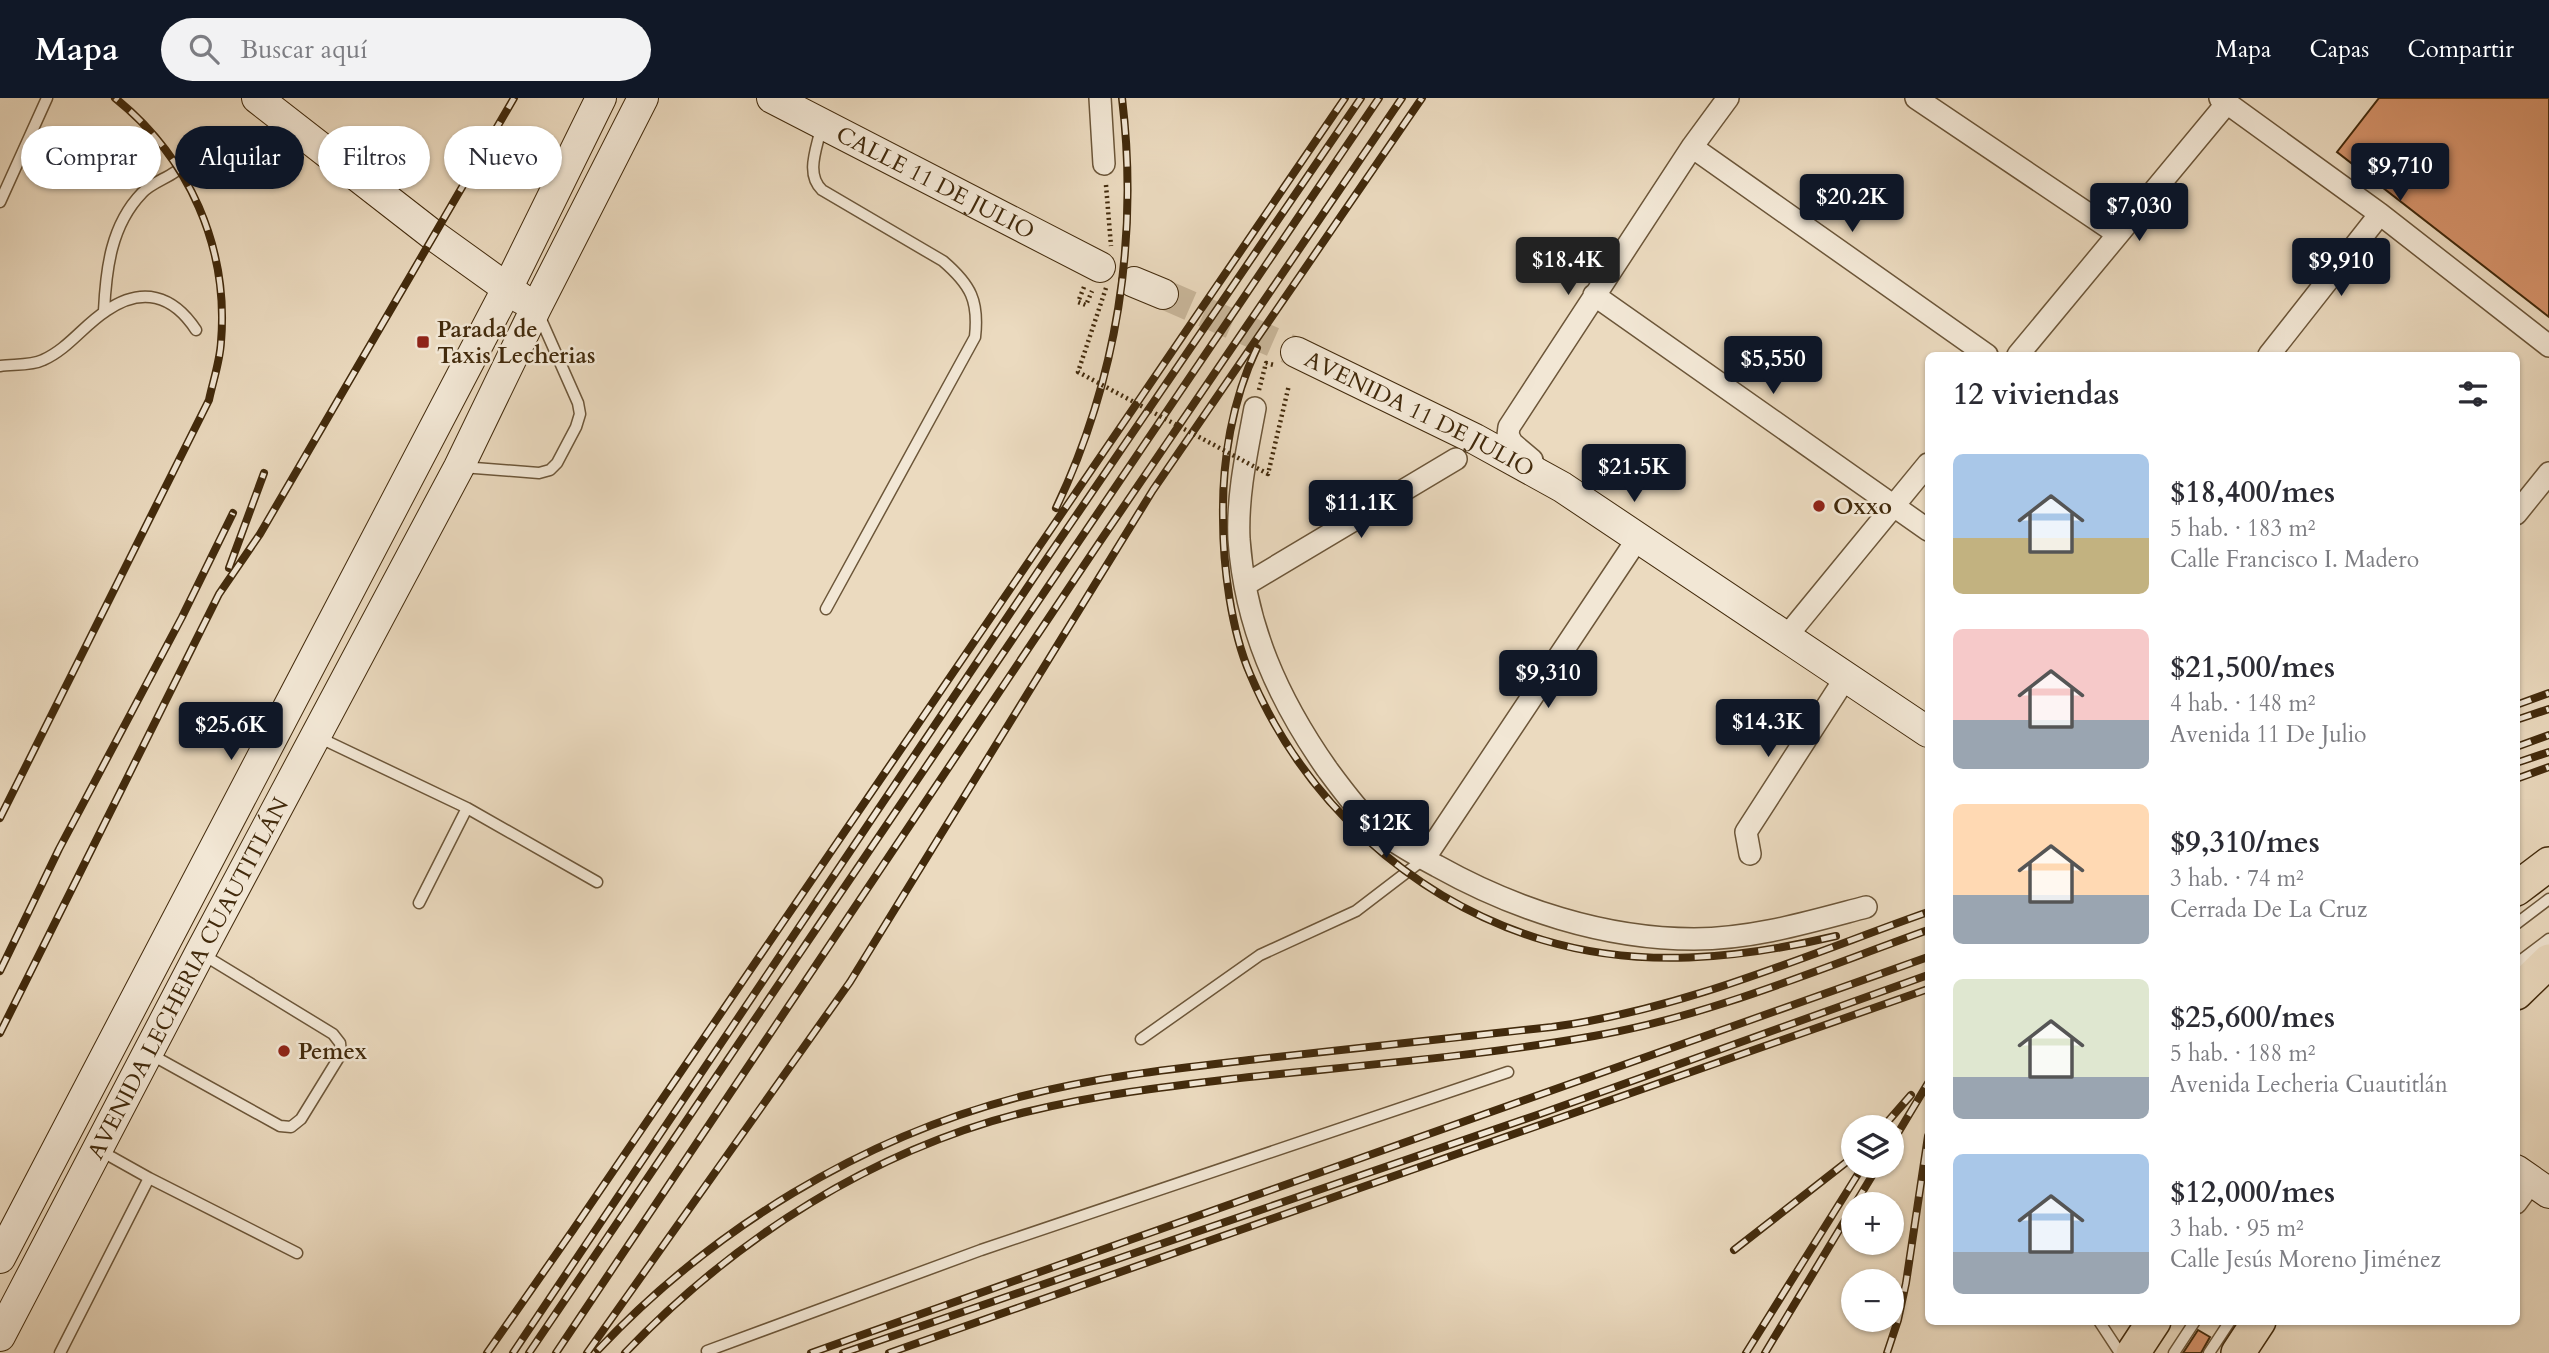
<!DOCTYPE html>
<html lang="es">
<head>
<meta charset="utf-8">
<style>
  :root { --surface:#fff; --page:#f2f2f3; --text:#2b2b33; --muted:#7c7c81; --accent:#111827 }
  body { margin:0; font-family:Cardo,serif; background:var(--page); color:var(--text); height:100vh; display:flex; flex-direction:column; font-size:26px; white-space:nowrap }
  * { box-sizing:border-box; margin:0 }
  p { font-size:23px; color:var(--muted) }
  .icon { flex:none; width:38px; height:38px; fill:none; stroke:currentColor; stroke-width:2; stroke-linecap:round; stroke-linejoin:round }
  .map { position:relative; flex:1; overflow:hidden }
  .drawer { position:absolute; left:1925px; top:254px; width:595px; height:973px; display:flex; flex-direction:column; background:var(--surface); border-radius:10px; box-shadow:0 2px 5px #0004 }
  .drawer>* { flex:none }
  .banner { position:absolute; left:21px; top:28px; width:665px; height:63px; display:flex; gap:14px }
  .buttons { position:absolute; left:1841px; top:1017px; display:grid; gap:14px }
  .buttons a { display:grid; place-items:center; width:63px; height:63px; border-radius:50%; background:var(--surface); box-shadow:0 2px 5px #0004; font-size:35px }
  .price { position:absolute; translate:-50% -60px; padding:0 16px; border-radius:7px; background:var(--accent); color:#fff; font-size:23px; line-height:46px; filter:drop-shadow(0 2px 4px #0008) }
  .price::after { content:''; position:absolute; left:50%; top:42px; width:21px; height:16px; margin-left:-10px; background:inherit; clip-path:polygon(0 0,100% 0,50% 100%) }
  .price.on { background:#222; color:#fff }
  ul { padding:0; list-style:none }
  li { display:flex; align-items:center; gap:21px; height:175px; padding:0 28px }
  li span { display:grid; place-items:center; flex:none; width:196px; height:140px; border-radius:10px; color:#555 }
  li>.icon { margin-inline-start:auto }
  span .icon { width:84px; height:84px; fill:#fffc; stroke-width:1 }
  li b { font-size:30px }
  h2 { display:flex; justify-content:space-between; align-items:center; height:84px; padding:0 28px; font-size:30px }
  .tag { padding:0 24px; border-radius:32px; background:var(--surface); box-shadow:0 2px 5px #0004; font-size:24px; line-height:63px }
  .tag.on { background:var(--accent); color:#fff }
  header { display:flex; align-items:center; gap:42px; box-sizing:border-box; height:98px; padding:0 35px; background:var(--accent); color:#fff }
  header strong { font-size:33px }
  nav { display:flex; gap:38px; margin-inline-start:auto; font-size:24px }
  .search { width:490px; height:63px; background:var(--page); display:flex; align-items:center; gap:18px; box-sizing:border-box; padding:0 24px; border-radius:38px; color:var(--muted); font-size:26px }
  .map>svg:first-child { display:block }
</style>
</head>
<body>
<header>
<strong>Mapa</strong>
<div class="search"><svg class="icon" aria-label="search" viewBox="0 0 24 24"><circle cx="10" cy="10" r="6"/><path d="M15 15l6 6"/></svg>Buscar aquí</div>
<nav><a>Mapa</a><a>Capas</a><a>Compartir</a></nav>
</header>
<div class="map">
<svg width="2549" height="1255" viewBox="0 0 2549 1255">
  <rect width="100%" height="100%" fill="#ebdabf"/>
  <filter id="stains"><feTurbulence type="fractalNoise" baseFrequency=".00286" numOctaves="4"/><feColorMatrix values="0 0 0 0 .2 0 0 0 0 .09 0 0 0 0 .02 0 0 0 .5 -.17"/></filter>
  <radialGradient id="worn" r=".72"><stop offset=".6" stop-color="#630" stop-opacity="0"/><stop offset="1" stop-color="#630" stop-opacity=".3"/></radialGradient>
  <path fill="#d5926a" stroke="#422a0c" stroke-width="2" d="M 2379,0 L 2549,0 L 2549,219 L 2337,54 Z
    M 2198,1232 L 2210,1239 L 2201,1255 L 2183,1255 Z"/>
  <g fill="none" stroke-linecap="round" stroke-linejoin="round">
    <path stroke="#c9b79b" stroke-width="30" stroke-dasharray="30 15" stroke-linecap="butt" d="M 1163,196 L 1296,254"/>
    <g stroke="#6c5639" stroke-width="13">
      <path id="lane" d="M 821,30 C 817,50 805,76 822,92 L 943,163 C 971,187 979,203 975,239 L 826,511
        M 0,104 L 47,0
        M 104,213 C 106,171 111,127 142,95 C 150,86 165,81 175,74
        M 0,268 C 13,266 31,268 43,262 C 68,251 84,227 106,213 C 142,188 173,197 196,232
        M 462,369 L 539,375 L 550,372 L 557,365 L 576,329 L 580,316 L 578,305 L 539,217
        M 318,639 L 467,710 L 597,784
        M 419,805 L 467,710
        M 2516,826 L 2549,801
        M 2516,866 L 2549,841
        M 1141,941 L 1260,857 L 1356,813 L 1424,761
        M 150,956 L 280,1028 L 291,1029 L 301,1021 L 341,956 L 340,945 L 333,936 L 202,856
        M 149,1080 L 297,1155
        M 2099,1223 L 2120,1255
        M 707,1253 L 981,1152 L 1508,974
        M 60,1255 L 149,1080 L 99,1052
        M 2174,1255 L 2195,1223
        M 2209,1255 L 2230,1223"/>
    </g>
    <g stroke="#6c5639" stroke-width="24">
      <path id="street" d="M 1100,0 L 1104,66
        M 1916,0 L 2118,136
        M 2220,0 L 2380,116 L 2549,248
        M 1692,49 L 1987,257
        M 1594,197 L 1928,432
        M 2018,257 L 2227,5
        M 2269,257 L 2380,116
        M 1255,310 C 1247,353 1237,397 1239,441 C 1245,528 1278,601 1327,671 C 1341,690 1357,712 1374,728 C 1392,744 1416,757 1437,768 C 1514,811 1604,841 1694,841 C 1753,841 1809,824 1866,809
        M 1532,362 L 1512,345 L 1508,337 L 1509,329 L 1692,49 L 1728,0
        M 2516,416 L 2549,375
        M 1245,487 L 1456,361
        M 1786,539 L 1928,366
        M 1750,756 L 1746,734 L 1846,579
        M 1424,761 L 1638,440
        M 2516,1105 L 2532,1083"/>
    </g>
    <g stroke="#422a0c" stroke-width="32">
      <g id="secondary">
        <path d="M 257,0 L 433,137 L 522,201"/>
        <path id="s1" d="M 772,0 L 1100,169"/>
        <path d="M 1134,184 L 1163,196"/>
        <path id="s2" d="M 1296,254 L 1475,341 L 1562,389 L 1928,634"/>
        <path d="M 2516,1072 L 2549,1095"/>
        <path d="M 0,1160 L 507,191 L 601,0"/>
        <path id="s3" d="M 0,1238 L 200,855 L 459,369 L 536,210 L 643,0"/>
      </g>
    </g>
    <g stroke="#422a0c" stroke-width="36">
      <path id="primary" d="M 2516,791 L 2549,766
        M 2516,895 L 2549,863
        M 2133,1255 L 2154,1223
        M 2238,1255 L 2259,1223"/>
    </g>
    <path stroke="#422a0c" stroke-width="4.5" stroke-dasharray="2 3.5" stroke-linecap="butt" d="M 1106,87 L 1111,148
      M 1084,189 L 1078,204 L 1086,207 L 1092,193
      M 1259,292 L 1266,265 L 1274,267"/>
    <use href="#lane" stroke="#f2e7d5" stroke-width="10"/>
    <use href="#street" stroke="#f2e7d5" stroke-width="21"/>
    <use href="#secondary" stroke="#f2e7d5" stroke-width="30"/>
    <use href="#primary" stroke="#ebdabf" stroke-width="33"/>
    <g stroke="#422a0c" stroke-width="8">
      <path id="rail" d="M 1257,250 C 1232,302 1222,363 1223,420 C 1223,468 1231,532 1250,576 C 1303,702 1411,802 1543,842 C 1640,871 1738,861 1836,838
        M 1056,410 C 1117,282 1139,141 1122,0
        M 229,470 L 264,375
        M 2516,607 L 2549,595
        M 2516,622 L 2549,611
        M 2516,649 L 2549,637
        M 2516,665 L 2549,654
        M 2516,681 L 2549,669
        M 0,720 L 209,302 C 213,283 220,263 221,244 C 229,150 189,59 115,0
        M 0,873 L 59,751 L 182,519 L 233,415
        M 0,935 L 219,496 L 260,436 L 514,0
        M 1883,1029 L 1911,997
        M 1892,1045 L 1928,985
        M 1855,1106 L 1878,1068
        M 1734,1152 L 1853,1059
        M 598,1252 C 712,1131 862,1039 1023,998 C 1100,978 1180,970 1258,961 C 1356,950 1454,940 1552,929 C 1681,912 1807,857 1928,814
        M 487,1255 L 573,1132 L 1345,0
        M 513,1255 L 1039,472 L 1361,0
        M 529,1255 L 1379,0
        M 556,1255 L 1101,442 L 1402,0
        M 587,1255 L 850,884 L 1153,392 L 1422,0
        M 625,1255 C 734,1141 875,1050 1030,1013 C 1096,997 1163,989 1231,981 C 1352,968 1474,959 1594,938 C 1709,918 1819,871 1928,832
        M 811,1255 L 1928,859
        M 843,1255 L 1540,1016 L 1928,877
        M 889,1255 L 1928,891
        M 1746,1255 L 1863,1068
        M 1765,1255 L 1853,1109
        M 1887,1255 L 1898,1222 L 1906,1185 L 1928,1038"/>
    </g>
    <use href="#rail" stroke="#f2e7d5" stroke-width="5" stroke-dasharray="16" stroke-linecap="butt"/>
    <path stroke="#422a0c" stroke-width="4.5" stroke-dasharray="2 3.5" stroke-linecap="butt" d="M 1106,190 L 1078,274 L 1268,376 L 1289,287"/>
  </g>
  <g fill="#8f2418" stroke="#f2e7d5" stroke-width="2.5">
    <rect x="416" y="237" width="14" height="14" rx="3.5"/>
    <circle cx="1819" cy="408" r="7"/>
    <circle cx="284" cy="953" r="7"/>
  </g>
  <g text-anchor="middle" stroke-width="5" stroke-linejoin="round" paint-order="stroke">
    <g font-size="23" fill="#422a0c" stroke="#f2e7d5">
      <text dy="8" stroke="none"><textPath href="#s1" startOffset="184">CALLE 11 DE JULIO</textPath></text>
      <text dy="8" stroke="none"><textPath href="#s2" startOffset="138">AVENIDA 11 DE JULIO</textPath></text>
      <text dy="8" stroke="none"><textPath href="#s3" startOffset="404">AVENIDA LECHERIA CUAUTITLÁN</textPath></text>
    </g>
    <g font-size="23" font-weight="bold" fill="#422a0c" stroke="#f2e7d5" text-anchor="start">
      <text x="437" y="239">Parada de<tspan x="437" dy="26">Taxis Lecherias</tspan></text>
      <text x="1833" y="416">Oxxo</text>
      <text x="298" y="961">Pemex</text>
    </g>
  </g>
  <rect width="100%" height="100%" filter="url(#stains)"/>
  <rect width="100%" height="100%" fill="url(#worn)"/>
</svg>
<div class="buttons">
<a><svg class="icon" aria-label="layers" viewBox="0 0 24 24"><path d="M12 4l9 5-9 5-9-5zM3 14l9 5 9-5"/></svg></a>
<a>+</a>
<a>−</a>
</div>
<b class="price" style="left:2400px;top:105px">$9,710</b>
<b class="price" style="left:1852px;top:136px">$20.2K</b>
<b class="price" style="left:2139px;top:145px">$7,030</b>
<b class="price on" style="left:1568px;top:199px">$18.4K</b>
<b class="price" style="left:2341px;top:200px">$9,910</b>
<b class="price" style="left:1773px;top:298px">$5,550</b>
<b class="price" style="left:1634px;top:406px">$21.5K</b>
<b class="price" style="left:1361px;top:442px">$11.1K</b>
<b class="price" style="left:1548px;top:612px">$9,310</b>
<b class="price" style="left:1768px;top:661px">$14.3K</b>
<b class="price" style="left:231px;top:664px">$25.6K</b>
<b class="price" style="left:1386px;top:762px">$12K</b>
<div class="banner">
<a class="tag">Comprar</a>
<a class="tag on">Alquilar</a>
<a class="tag">Filtros</a>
<a class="tag">Nuevo</a>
</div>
<section class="drawer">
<h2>12 viviendas<svg class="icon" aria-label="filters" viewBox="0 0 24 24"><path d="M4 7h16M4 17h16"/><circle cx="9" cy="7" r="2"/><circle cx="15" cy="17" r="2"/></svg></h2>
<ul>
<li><span style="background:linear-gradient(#a9c7e8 60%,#c2b280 0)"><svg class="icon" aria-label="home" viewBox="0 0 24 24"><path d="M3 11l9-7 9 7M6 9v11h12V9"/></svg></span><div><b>$18,400/mes</b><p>5 hab. · 183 m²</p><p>Calle Francisco I. Madero</p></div></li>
<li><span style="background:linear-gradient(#f6c9c9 65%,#9aa5b1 0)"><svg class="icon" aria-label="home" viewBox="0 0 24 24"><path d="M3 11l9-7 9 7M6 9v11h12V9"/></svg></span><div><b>$21,500/mes</b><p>4 hab. · 148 m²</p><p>Avenida 11 De Julio</p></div></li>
<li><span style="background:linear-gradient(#ffd9b3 65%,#9aa5b1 0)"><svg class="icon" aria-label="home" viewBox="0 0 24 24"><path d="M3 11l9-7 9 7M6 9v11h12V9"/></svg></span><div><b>$9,310/mes</b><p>3 hab. · 74 m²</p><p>Cerrada De La Cruz</p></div></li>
<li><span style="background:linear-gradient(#dfe7d0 70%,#9aa5b1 0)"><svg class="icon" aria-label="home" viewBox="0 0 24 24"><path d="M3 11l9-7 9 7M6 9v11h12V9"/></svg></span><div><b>$25,600/mes</b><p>5 hab. · 188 m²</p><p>Avenida Lecheria Cuautitlán</p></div></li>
<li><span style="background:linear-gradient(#a9c7e8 70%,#9aa5b1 0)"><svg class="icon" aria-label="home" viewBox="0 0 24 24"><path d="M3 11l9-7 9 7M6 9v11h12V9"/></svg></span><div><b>$12,000/mes</b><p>3 hab. · 95 m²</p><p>Calle Jesús Moreno Jiménez</p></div></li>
</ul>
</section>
</div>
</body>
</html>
